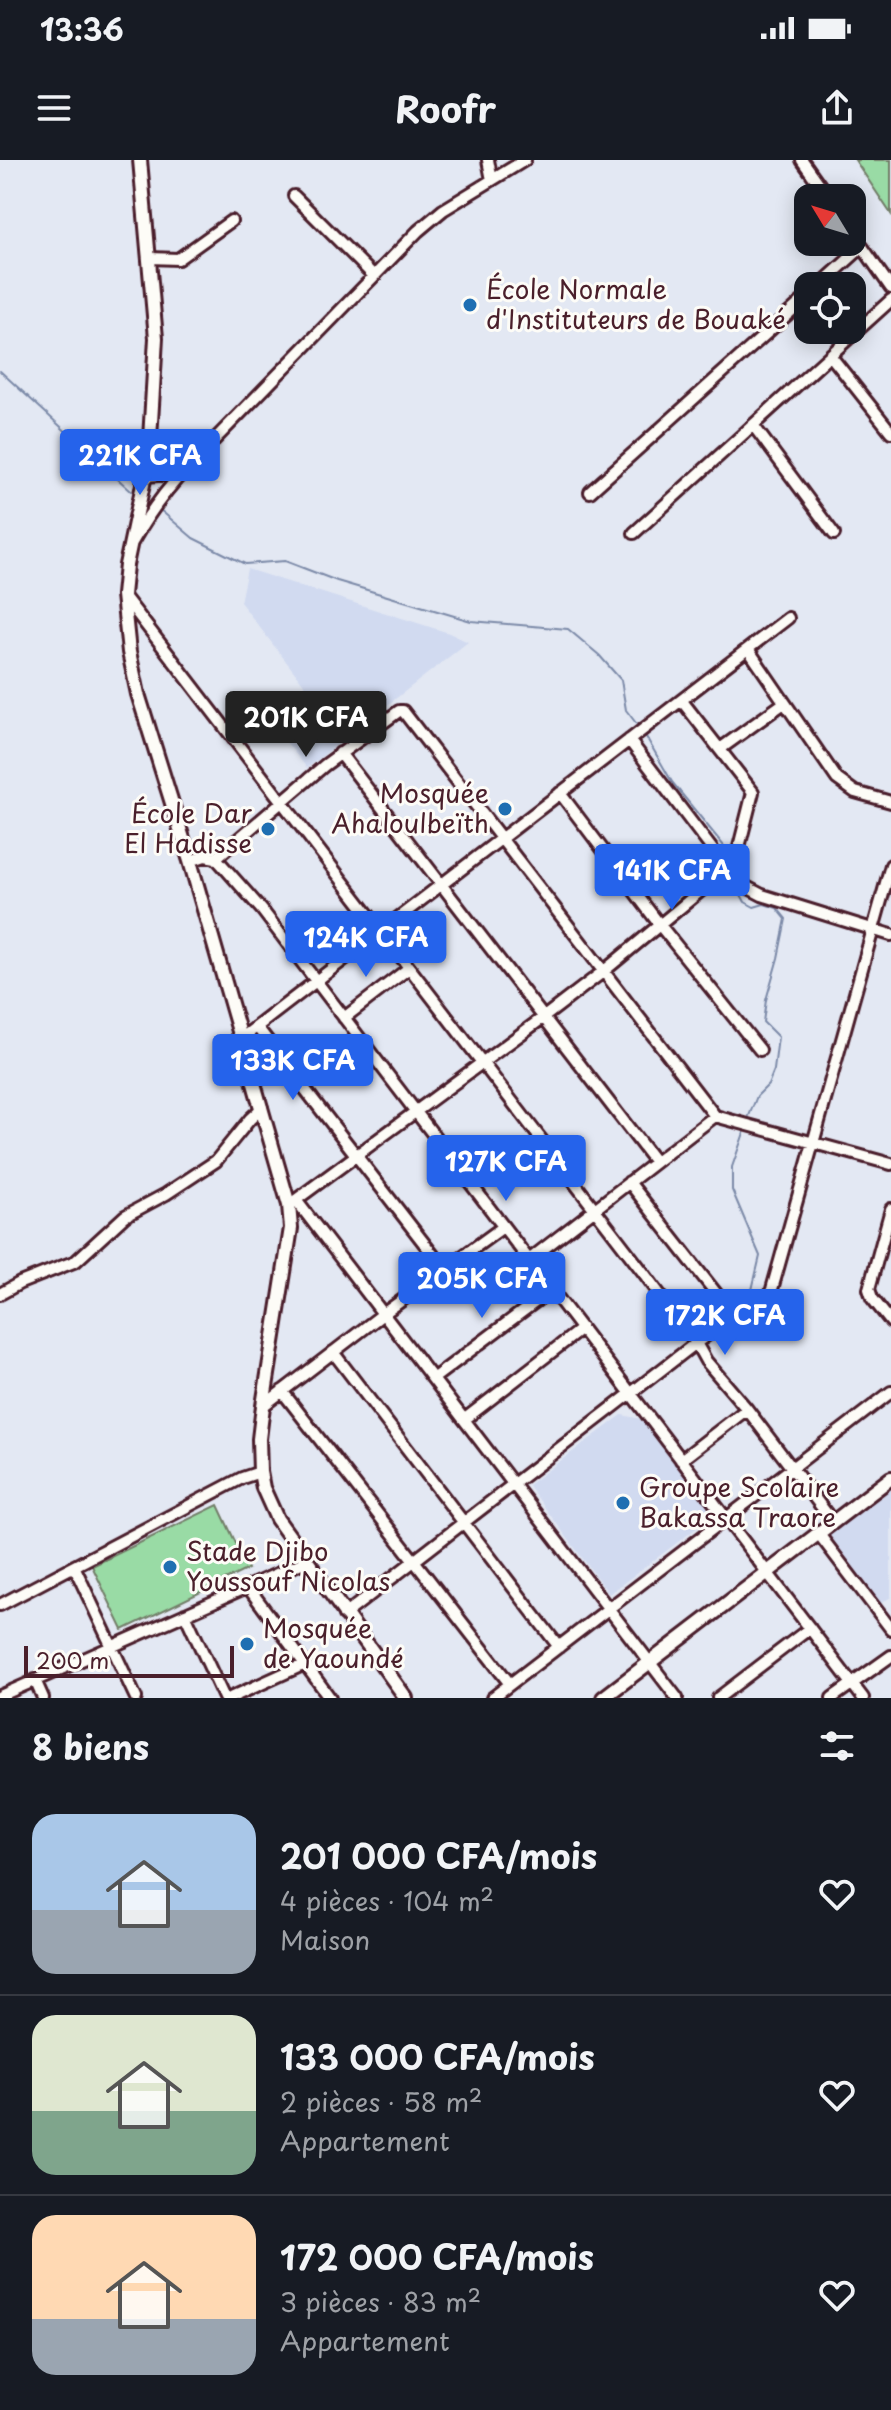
<!DOCTYPE html>
<html lang="fr">
<head>
<meta charset="utf-8">
<style>
  :root { --surface:#171b24; --page:#242831; --text:#f1f3f6; --muted:#9ea1a6; --line:#363941; --accent:#2563eb }
  body { margin:0; font-family:"Playpen Sans",sans-serif; background:var(--page); color:var(--text); height:100vh; display:flex; flex-direction:column; font-size:30px; white-space:nowrap }
  * { box-sizing:border-box; margin:0 }
  p { font-size:26px; color:var(--muted) }
  .icon { flex:none; width:44px; height:44px; fill:none; stroke:currentColor; stroke-width:2; stroke-linecap:round; stroke-linejoin:round }
  .map { position:relative; height:1538px; overflow:hidden }
  .side { display:flex; flex-direction:column; background:var(--surface); flex:1 }
  .side>* { flex:none }
  .needle { width:52px; rotate:308deg }
  .fabs { position:absolute; left:794px; top:24px; display:grid; gap:16px }
  .fabs a { display:grid; place-items:center; width:72px; height:72px; border-radius:16px; background:var(--surface); box-shadow:0 4px 20px #0003; font-size:40px }
  .scale { position:absolute; left:24px; bottom:20px; width:210px; box-sizing:border-box; padding-left:8px; border:4px solid #4a1f2b; border-top:0; font-size:22px; line-height:28px; white-space:nowrap; color:#4a1f2b; -webkit-text-stroke:6px #fdfcf7; paint-order:stroke }
  .price { position:absolute; translate:-50% -68px; padding:0 18px; border-radius:8px; background:var(--accent); color:#fff; font-size:26px; line-height:52px; filter:drop-shadow(0 2px 4px #0008) }
  .price::after { content:''; position:absolute; left:50%; top:48px; width:24px; height:18px; margin-left:-12px; background:inherit; clip-path:polygon(0 0,100% 0,50% 100%) }
  .price.current { background:#222; color:#fff }
  ul { padding:0; list-style:none }
  li { display:flex; align-items:center; gap:24px; height:200px; padding:0 32px }
  li+li { border-top:2px solid var(--line) }
  li span { display:grid; place-items:center; flex:none; width:224px; height:160px; border-radius:24px; color:#555 }
  li>.icon { margin-inline-start:auto }
  span .icon { width:96px; height:96px; fill:#fffc; stroke-width:1 }
  li b { font-size:34px }
  h2 { display:flex; justify-content:space-between; align-items:center; height:96px; padding:0 32px; font-size:34px }
  .status { display:flex; justify-content:space-between; align-items:center; height:56px; padding:0 40px; background:var(--surface); direction:ltr }
  .status svg { height:22px; fill:currentColor }
  header { display:flex; justify-content:space-between; align-items:center; height:104px; padding:0 32px; background:var(--surface); font-size:36px; font-weight:700 }
  .map>svg:first-child { display:block }
</style>
</head>
<body>
<div class="status"><b>13:36</b><svg viewBox="0 0 49 12"><path d="M0 12V9h3v3zM5 12V6h3v6zM10 12V3h3v9zM15 12V0h3v12zM26 1h20v11H26zM47 4h2v5h-2z"/></svg></div>
<header><svg class="icon" aria-label="menu" viewBox="0 0 24 24"><path d="M4 6h16M4 12h16M4 18h16"/></svg>Roofr<svg class="icon" aria-label="share" viewBox="0 0 24 24"><path d="M12 15V3M7 8l5-5 5 5M5 13v7h14v-7"/></svg></header>
<div class="map">
<svg width="891" height="1538" viewBox="0 0 891 1538">
  <rect width="100%" height="100%" fill="#e3e8f3"/>
  <filter id="ink" filterUnits="userSpaceOnUse"><feTurbulence type="fractalNoise" baseFrequency=".0125" numOctaves="2"/><feDisplacementMap in="SourceGraphic" scale="16" xChannelSelector="R" yChannelSelector="G"/><feConvolveMatrix kernelMatrix="1 2 1 2 8 2 1 2 1" color-interpolation-filters="sRGB"/></filter>
  <g filter="url(#ink)">
    <path fill="#d1daf0" d="M 247,409 L 449,473 L 468,482 L 307,608 L 274,567 L 313,536 L 240,442 Z
      M 622,1255 L 641,1259 L 714,1355 L 609,1434 L 528,1325 Z
      M 891,1327 L 891,1437 L 875,1447 L 829,1375 Z"/>
    <path fill="#99dba5" stroke="#727d68" stroke-width="2" d="M 855,0 L 891,0 L 891,54 Z
      M 218,1345 L 248,1409 L 123,1470 L 92,1406 Z"/>
    <g fill="none" stroke-linecap="round" stroke-linejoin="round">
      <path stroke="#7c8aa8" stroke-width="2" d="M 0,211 L 131,331
        M 159,349 L 193,378 L 245,404 L 285,401 L 337,421 L 471,461 L 568,469 L 599,495 L 621,520 L 626,550 L 639,567
        M 645,575 L 672,622 L 728,691
        M 739,731 L 745,742 L 754,747 L 764,744 L 777,748 L 786,759 L 778,798 L 766,840 L 763,862 L 778,877 L 774,910 L 768,925 L 757,936 L 749,956
        M 743,1145 L 752,1130 L 760,1096 L 732,1030 L 732,1007 L 745,970"/>
      <g stroke="#4a1f2b" stroke-width="16">
        <path id="minor" d="M 488,0 L 492,20
          M 802,0 L 829,38
          M 294,36 L 373,115
          M 852,72 L 891,128
          M 150,98 L 178,99 L 231,61
          M 819,126 L 862,87
          M 830,195 L 891,272
          M 753,265 L 834,374
          M 145,316 L 171,314 L 186,309 L 418,71 L 443,50 L 525,0
          M 590,332 L 808,136
          M 634,373 L 891,140
          M 133,381 C 148,355 164,332 185,310
          M 123,435 L 643,1112 L 696,1183 L 706,1201 L 747,1249 L 833,1362
          M 748,489 L 837,619 L 855,632 L 891,642
          M 629,580 L 727,709 L 743,725 L 762,735 L 891,775
          M 720,589 L 784,543
          M 340,593 L 655,1002
          M 560,633 L 659,764 L 760,890
          M 216,698 L 325,605 L 399,551 L 403,551 L 715,956 L 891,1004
          M 190,701 L 205,696 L 216,698 L 262,750 L 863,1538
          M 344,858 L 409,808
          M 257,867 L 444,1109
          M 242,878 L 788,458
          M 629,1022 L 726,1146 L 733,1161
          M 296,1040 L 677,1538
          M 289,1045 L 544,857 L 604,811 L 727,709 L 736,699 L 753,632 L 682,541
          M 891,1049 L 869,1129 L 872,1138 L 891,1162
          M 529,1100 L 715,956
          M 0,1134 L 20,1123 L 76,1101 L 125,1056 L 166,1034 L 216,1001 L 250,959 L 262,948
          M 333,1192 L 559,1487
          M 434,1218 L 551,1130
          M 282,1231 L 510,1524
          M 263,1246 L 383,1154 L 503,1067
          M 465,1259 L 580,1170
          M 681,1300 L 747,1249
          M 818,1373 L 891,1469
          M 74,1406 L 136,1538
          M 248,1427 L 330,1538
          M 0,1445 L 242,1318 L 260,1312
          M 185,1454 L 224,1538
          M 344,1455 L 696,1183 C 705,1177 714,1169 724,1164 C 743,1155 753,1160 769,1140 L 891,705
          M 35,1520 L 43,1538
          M 0,1536 L 306,1401
          M 230,1538 L 305,1504
          M 492,1538 L 891,1232
          M 718,1538 L 810,1468
          M 832,1538 L 891,1496"/>
      </g>
      <g stroke="#4a1f2b" stroke-width="18">
        <path id="major" d="M 140,0 L 156,178 L 149,296 L 126,405 L 123,435 L 129,492 L 138,534 L 190,701 L 289,1045 L 291,1068 L 288,1087 L 263,1246 L 259,1279 L 260,1312 L 263,1328 L 277,1359 L 406,1538
          M 603,1538 L 891,1318"/>
      </g>
      <use href="#minor" stroke="#fdfcf7" stroke-width="10"/>
      <use href="#major" stroke="#fdfcf7" stroke-width="12"/>
    </g>
  </g>
  <g fill="#1f6fb2" stroke="#fdfcf7" stroke-width="3">
    <circle cx="470" cy="145" r="8"/>
    <circle cx="505" cy="649" r="8"/>
    <circle cx="268" cy="669" r="8"/>
    <circle cx="623" cy="1343" r="8"/>
    <circle cx="170" cy="1407" r="8"/>
    <circle cx="247" cy="1484" r="8"/>
  </g>
  <g text-anchor="middle" stroke-width="6" stroke-linejoin="round" paint-order="stroke">
    <g font-size="26" fill="#4a1f2b" stroke="#fdfcf7" text-anchor="start">
      <text x="486" y="139">École Normale<tspan x="486" dy="30">d'Instituteurs de Bouaké</tspan></text>
      <text x="489" y="643" text-anchor="end">Mosquée<tspan x="489" dy="30">Ahaloulbeïth</tspan></text>
      <text x="252" y="663" text-anchor="end">École Dar<tspan x="252" dy="30">El Hadisse</tspan></text>
      <text x="639" y="1337">Groupe Scolaire<tspan x="639" dy="30">Bakassa Traore</tspan></text>
      <text x="186" y="1401">Stade Djibo<tspan x="186" dy="30">Youssouf Nicolas</tspan></text>
      <text x="263" y="1478">Mosquée<tspan x="263" dy="30">de Yaoundé</tspan></text>
    </g>
  </g>
</svg>
<div class="fabs">
<a><svg class="needle" viewBox="-14 -14 28 28"><path d="M0-13l5 13h-10z" fill="#e53935"/><path d="M0 13l5-13h-10z" fill="#9ea1a6"/></svg></a>
<a><svg class="icon" aria-label="locate" viewBox="0 0 24 24"><circle cx="12" cy="12" r="6"/><path d="M12 2v4M12 18v4M2 12h4M18 12h4"/></svg></a>
</div>
<div class="scale">200 m</div>
<b class="price" style="left:140px;top:337px">221K CFA</b>
<b class="price current" style="left:306px;top:599px">201K CFA</b>
<b class="price" style="left:672px;top:752px">141K CFA</b>
<b class="price" style="left:366px;top:819px">124K CFA</b>
<b class="price" style="left:293px;top:942px">133K CFA</b>
<b class="price" style="left:506px;top:1043px">127K CFA</b>
<b class="price" style="left:482px;top:1160px">205K CFA</b>
<b class="price" style="left:725px;top:1197px">172K CFA</b>
</div>
<section class="side">
<h2>8 biens<svg class="icon" aria-label="filters" viewBox="0 0 24 24"><path d="M4 7h16M4 17h16"/><circle cx="9" cy="7" r="2"/><circle cx="15" cy="17" r="2"/></svg></h2>
<ul>
<li><span style="background:linear-gradient(#a9c7e8 60%,#9aa5b1 0)"><svg class="icon" aria-label="home" viewBox="0 0 24 24"><path d="M3 11l9-7 9 7M6 9v11h12V9"/></svg></span><div><b>201 000 CFA/mois</b><p>4 pièces · 104 m²</p><p>Maison</p></div><svg class="icon" aria-label="heart" viewBox="0 0 24 24"><path d="M12 20l-8-8c-3-5 5-10 8-4 3-6 11-1 8 4z"/></svg></li>
<li><span style="background:linear-gradient(#dfe7d0 60%,#7fa58c 0)"><svg class="icon" aria-label="home" viewBox="0 0 24 24"><path d="M3 11l9-7 9 7M6 9v11h12V9"/></svg></span><div><b>133 000 CFA/mois</b><p>2 pièces · 58 m²</p><p>Appartement</p></div><svg class="icon" aria-label="heart" viewBox="0 0 24 24"><path d="M12 20l-8-8c-3-5 5-10 8-4 3-6 11-1 8 4z"/></svg></li>
<li><span style="background:linear-gradient(#ffd9b3 65%,#9aa5b1 0)"><svg class="icon" aria-label="home" viewBox="0 0 24 24"><path d="M3 11l9-7 9 7M6 9v11h12V9"/></svg></span><div><b>172 000 CFA/mois</b><p>3 pièces · 83 m²</p><p>Appartement</p></div><svg class="icon" aria-label="heart" viewBox="0 0 24 24"><path d="M12 20l-8-8c-3-5 5-10 8-4 3-6 11-1 8 4z"/></svg></li>
</ul>
</section>
</body>
</html>
